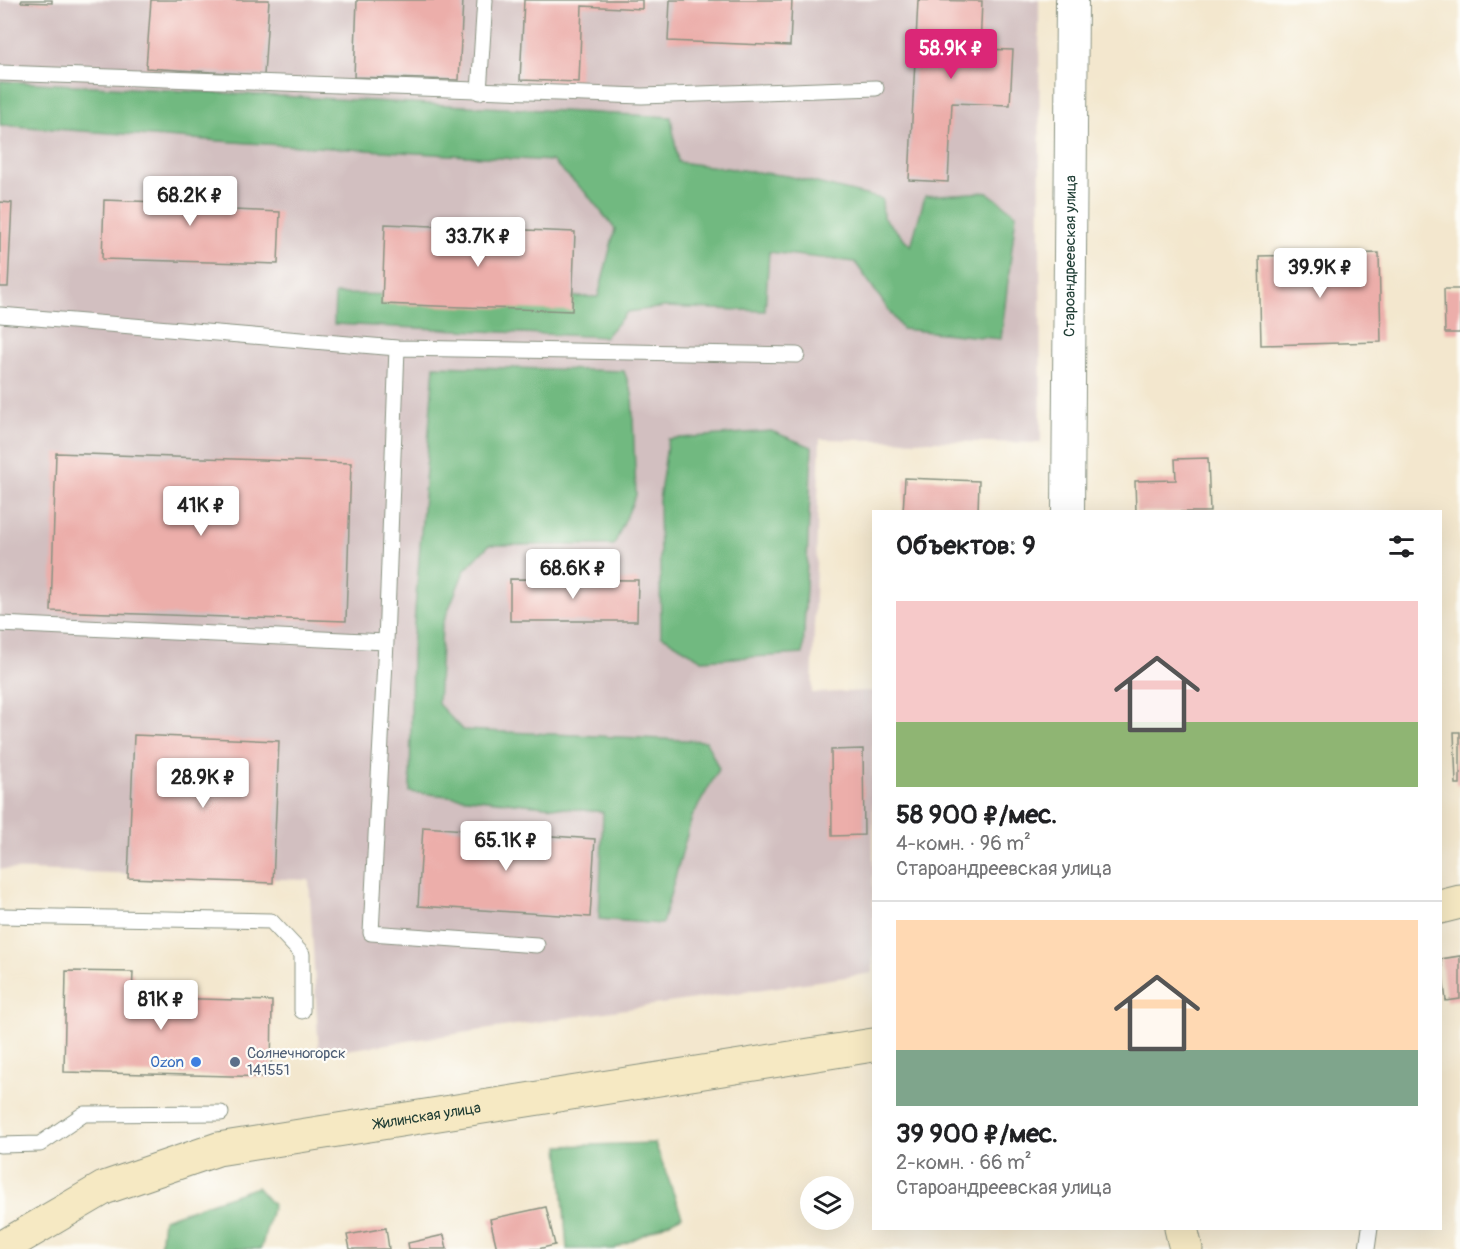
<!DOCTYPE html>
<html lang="ru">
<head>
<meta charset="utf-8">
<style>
  :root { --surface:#fff; --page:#f2f2f2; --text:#202124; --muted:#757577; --line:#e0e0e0; --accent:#db2777 }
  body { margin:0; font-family:Pangolin,sans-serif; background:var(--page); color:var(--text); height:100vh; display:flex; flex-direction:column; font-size:22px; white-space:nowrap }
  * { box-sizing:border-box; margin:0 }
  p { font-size:20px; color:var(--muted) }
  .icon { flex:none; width:33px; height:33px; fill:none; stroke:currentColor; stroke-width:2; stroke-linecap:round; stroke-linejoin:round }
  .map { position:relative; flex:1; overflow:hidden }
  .sheet { position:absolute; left:872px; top:510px; width:570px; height:720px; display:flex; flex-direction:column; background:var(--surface); border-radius:0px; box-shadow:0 6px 24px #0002 }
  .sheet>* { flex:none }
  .tools { position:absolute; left:800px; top:1176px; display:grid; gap:12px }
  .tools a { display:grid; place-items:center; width:54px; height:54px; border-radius:50%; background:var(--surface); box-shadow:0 6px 24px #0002; font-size:30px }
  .price { position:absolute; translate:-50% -51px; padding:0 14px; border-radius:6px; background:#fff; color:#222; font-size:20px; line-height:39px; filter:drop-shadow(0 2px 3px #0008) }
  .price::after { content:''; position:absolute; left:50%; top:36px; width:18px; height:14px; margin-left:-9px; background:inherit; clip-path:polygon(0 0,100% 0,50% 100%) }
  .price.on { background:var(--accent); color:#fff }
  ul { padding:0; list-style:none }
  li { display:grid; align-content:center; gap:12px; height:318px; padding:0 24px }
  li+li { border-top:2px solid var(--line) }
  li span { display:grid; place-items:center; height:186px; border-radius:0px; color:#555 }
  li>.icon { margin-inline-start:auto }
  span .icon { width:108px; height:108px; fill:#fffc; stroke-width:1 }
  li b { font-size:26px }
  h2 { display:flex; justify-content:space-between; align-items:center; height:72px; padding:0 24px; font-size:26px }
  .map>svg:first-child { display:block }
</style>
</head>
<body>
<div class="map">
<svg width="1460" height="1249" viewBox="0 0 1460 1249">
  <rect width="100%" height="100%" fill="#fdfcf7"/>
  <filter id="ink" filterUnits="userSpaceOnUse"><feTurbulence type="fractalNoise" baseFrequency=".0167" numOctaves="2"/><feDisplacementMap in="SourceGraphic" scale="12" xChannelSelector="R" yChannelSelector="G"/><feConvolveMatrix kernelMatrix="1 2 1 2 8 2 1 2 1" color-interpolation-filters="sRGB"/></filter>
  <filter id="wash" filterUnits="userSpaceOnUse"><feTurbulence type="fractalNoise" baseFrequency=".008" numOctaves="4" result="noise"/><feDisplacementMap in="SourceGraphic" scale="24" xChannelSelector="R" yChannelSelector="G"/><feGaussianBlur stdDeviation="1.35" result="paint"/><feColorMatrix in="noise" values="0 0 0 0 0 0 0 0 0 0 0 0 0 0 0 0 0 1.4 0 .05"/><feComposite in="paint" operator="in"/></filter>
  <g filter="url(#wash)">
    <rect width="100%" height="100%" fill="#f3e7ce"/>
    <path fill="#d2bfc0" d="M 0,0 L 1039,0 L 1041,443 L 820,439 L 812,693 L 873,691 L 873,973 L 319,1054 L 309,880 L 0,869 Z"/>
    <path fill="#71b980" stroke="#487b5a" stroke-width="1.5" d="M 0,81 L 671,117 L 678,162 L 788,176 L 882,199 L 883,217 L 911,246 L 925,196 L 987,192 L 1016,214 L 1001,339 L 902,329 L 855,262 L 769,252 L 765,311 L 665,307 L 627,312 L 605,337 L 334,324 L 335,294 L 598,297 L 615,229 L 586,193 L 552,161 L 248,143 L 0,125 Z
      M 434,366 L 624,371 L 632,393 L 636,495 L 614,545 L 489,545 L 464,571 L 442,626 L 438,704 L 463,730 L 706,741 L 719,769 L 692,817 L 662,924 L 599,919 L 603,812 L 410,792 L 412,650 Z
      M 771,431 L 812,447 L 803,654 L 702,660 L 661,635 L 659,500 L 668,439 Z
      M 655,1143 L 682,1216 L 614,1249 L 567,1249 L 559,1146 Z
      M 257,1187 L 273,1205 L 261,1249 L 160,1249 L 163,1219 Z"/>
    <g id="blocks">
      <path fill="#ecaeaa" d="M 22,0 L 52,0 L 52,3 L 21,2 Z
        M 151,0 L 269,0 L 264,75 L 146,68 Z
        M 357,0 L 463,0 L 459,80 L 354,77 Z
        M 524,0 L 642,0 L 642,9 L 582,6 L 579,82 L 520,80 Z
        M 670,0 L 792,0 L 790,46 L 668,41 Z
        M 918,0 L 982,1 L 980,49 L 1013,50 L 1010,105 L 952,103 L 948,182 L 909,180 Z
        M 159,180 L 235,182 L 234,210 L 280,212 L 278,264 L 102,259 L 104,200 L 159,202 Z
        M 0,202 L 12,203 L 8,287 L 0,287 Z
        M 385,224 L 575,232 L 572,311 L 382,304 Z
        M 1379,253 L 1381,342 L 1261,345 L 1259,256 Z
        M 1444,289 L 1460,289 L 1460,333 L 1445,333 Z
        M 56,453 L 351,463 L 346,621 L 51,611 Z
        M 1208,458 L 1210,512 L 1136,512 L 1135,481 L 1176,480 L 1175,459 Z
        M 905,478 L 979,481 L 978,512 L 903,512 Z
        M 510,579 L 638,580 L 637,621 L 510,621 Z
        M 1454,732 L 1460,732 L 1460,784 L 1456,784 Z
        M 134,735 L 279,741 L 273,883 L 128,878 Z
        M 863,749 L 864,835 L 832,836 L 831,750 Z
        M 423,827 L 595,839 L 590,917 L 418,906 Z
        M 1460,956 L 1460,999 L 1446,1001 L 1441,959 Z
        M 66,971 L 133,972 L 132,997 L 272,1001 L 271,1077 L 64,1072 Z
        M 546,1207 L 555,1245 L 538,1249 L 497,1249 L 490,1219 Z
        M 386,1228 L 389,1249 L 350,1249 L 347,1235 Z
        M 444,1235 L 447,1249 L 409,1249 L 408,1243 Z"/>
    </g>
  </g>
  <g filter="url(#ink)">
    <use href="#blocks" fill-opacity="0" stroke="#899281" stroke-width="1.5"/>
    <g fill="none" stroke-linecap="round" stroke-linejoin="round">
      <g stroke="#899281" stroke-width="17">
        <path id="lane" d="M 0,73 L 642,96 L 876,88
          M 479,92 L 485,0
          M 0,315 L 397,348 L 797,355
          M 0,624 L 386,642 L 397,348
          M 386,642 L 371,933 L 537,945
          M 0,916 L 271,921 L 302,954 L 302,1011
          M 0,1145 L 40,1144 L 84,1114 L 221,1113
          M 1367,1249 L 1370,1228"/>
      </g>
      <g stroke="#899281" stroke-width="34">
        <g id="street">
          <path id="s1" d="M 1068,512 L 1072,0"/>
        </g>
      </g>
      <g stroke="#899281" stroke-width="35">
        <g id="secondary">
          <path d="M 1440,907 L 1460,902"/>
          <path d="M 1181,1228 L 1186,1249"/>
          <path id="s2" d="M 0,1249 L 104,1188 L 218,1149 L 873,1045"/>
        </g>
      </g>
      <use href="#lane" stroke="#fff" stroke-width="15"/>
      <use href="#street" stroke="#fff" stroke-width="32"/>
      <use href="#secondary" stroke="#f6e9c3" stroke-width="33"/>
    </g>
  </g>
  <circle fill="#3f7fe0" stroke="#fdfcf7" stroke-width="2" cx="196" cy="1062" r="6"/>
  <circle fill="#5c6f8a" stroke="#fdfcf7" stroke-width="2" cx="235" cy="1062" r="6"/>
  <g text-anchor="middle" stroke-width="4.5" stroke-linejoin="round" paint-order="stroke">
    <g font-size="15" fill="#1f3d34" stroke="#fdfcf7">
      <text dy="5" stroke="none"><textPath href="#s1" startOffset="256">Староандреевская улица</textPath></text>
      <text dy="5" stroke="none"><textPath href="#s2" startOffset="453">Жилинская улица</textPath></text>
    </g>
    <g font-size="15" fill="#4e5e75" stroke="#fdfcf7" text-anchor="start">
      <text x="247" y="1058">Солнечногорск<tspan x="247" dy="17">141551</tspan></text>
    </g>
    <g font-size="15" fill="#366cbe" stroke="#fdfcf7" text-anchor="end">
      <text x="184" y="1067">Ozon</text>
    </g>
  </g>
</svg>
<div class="tools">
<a><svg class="icon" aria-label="layers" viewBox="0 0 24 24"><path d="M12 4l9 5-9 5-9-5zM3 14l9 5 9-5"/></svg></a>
</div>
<b class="price on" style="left:951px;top:80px">58.9K ₽</b>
<b class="price" style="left:190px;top:227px">68.2K ₽</b>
<b class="price" style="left:478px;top:268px">33.7K ₽</b>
<b class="price" style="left:1320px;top:299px">39.9K ₽</b>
<b class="price" style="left:201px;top:537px">41K ₽</b>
<b class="price" style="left:573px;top:600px">68.6K ₽</b>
<b class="price" style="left:203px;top:809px">28.9K ₽</b>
<b class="price" style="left:506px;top:872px">65.1K ₽</b>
<b class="price" style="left:161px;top:1031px">81K ₽</b>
<section class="sheet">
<h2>Объектов: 9<svg class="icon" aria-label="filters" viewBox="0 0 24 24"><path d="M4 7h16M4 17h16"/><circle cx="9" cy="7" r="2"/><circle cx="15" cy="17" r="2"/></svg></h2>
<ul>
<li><span style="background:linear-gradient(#f6c9c9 65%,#8fb573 0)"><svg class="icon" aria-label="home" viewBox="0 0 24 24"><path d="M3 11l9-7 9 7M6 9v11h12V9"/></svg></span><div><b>58 900 ₽/мес.</b><p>4-комн. · 96 m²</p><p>Староандреевская улица</p></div></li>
<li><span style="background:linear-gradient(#ffd9b3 70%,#7fa58c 0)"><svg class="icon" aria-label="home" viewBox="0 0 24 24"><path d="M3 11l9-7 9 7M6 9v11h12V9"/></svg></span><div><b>39 900 ₽/мес.</b><p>2-комн. · 66 m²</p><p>Староандреевская улица</p></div></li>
</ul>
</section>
</div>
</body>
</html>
